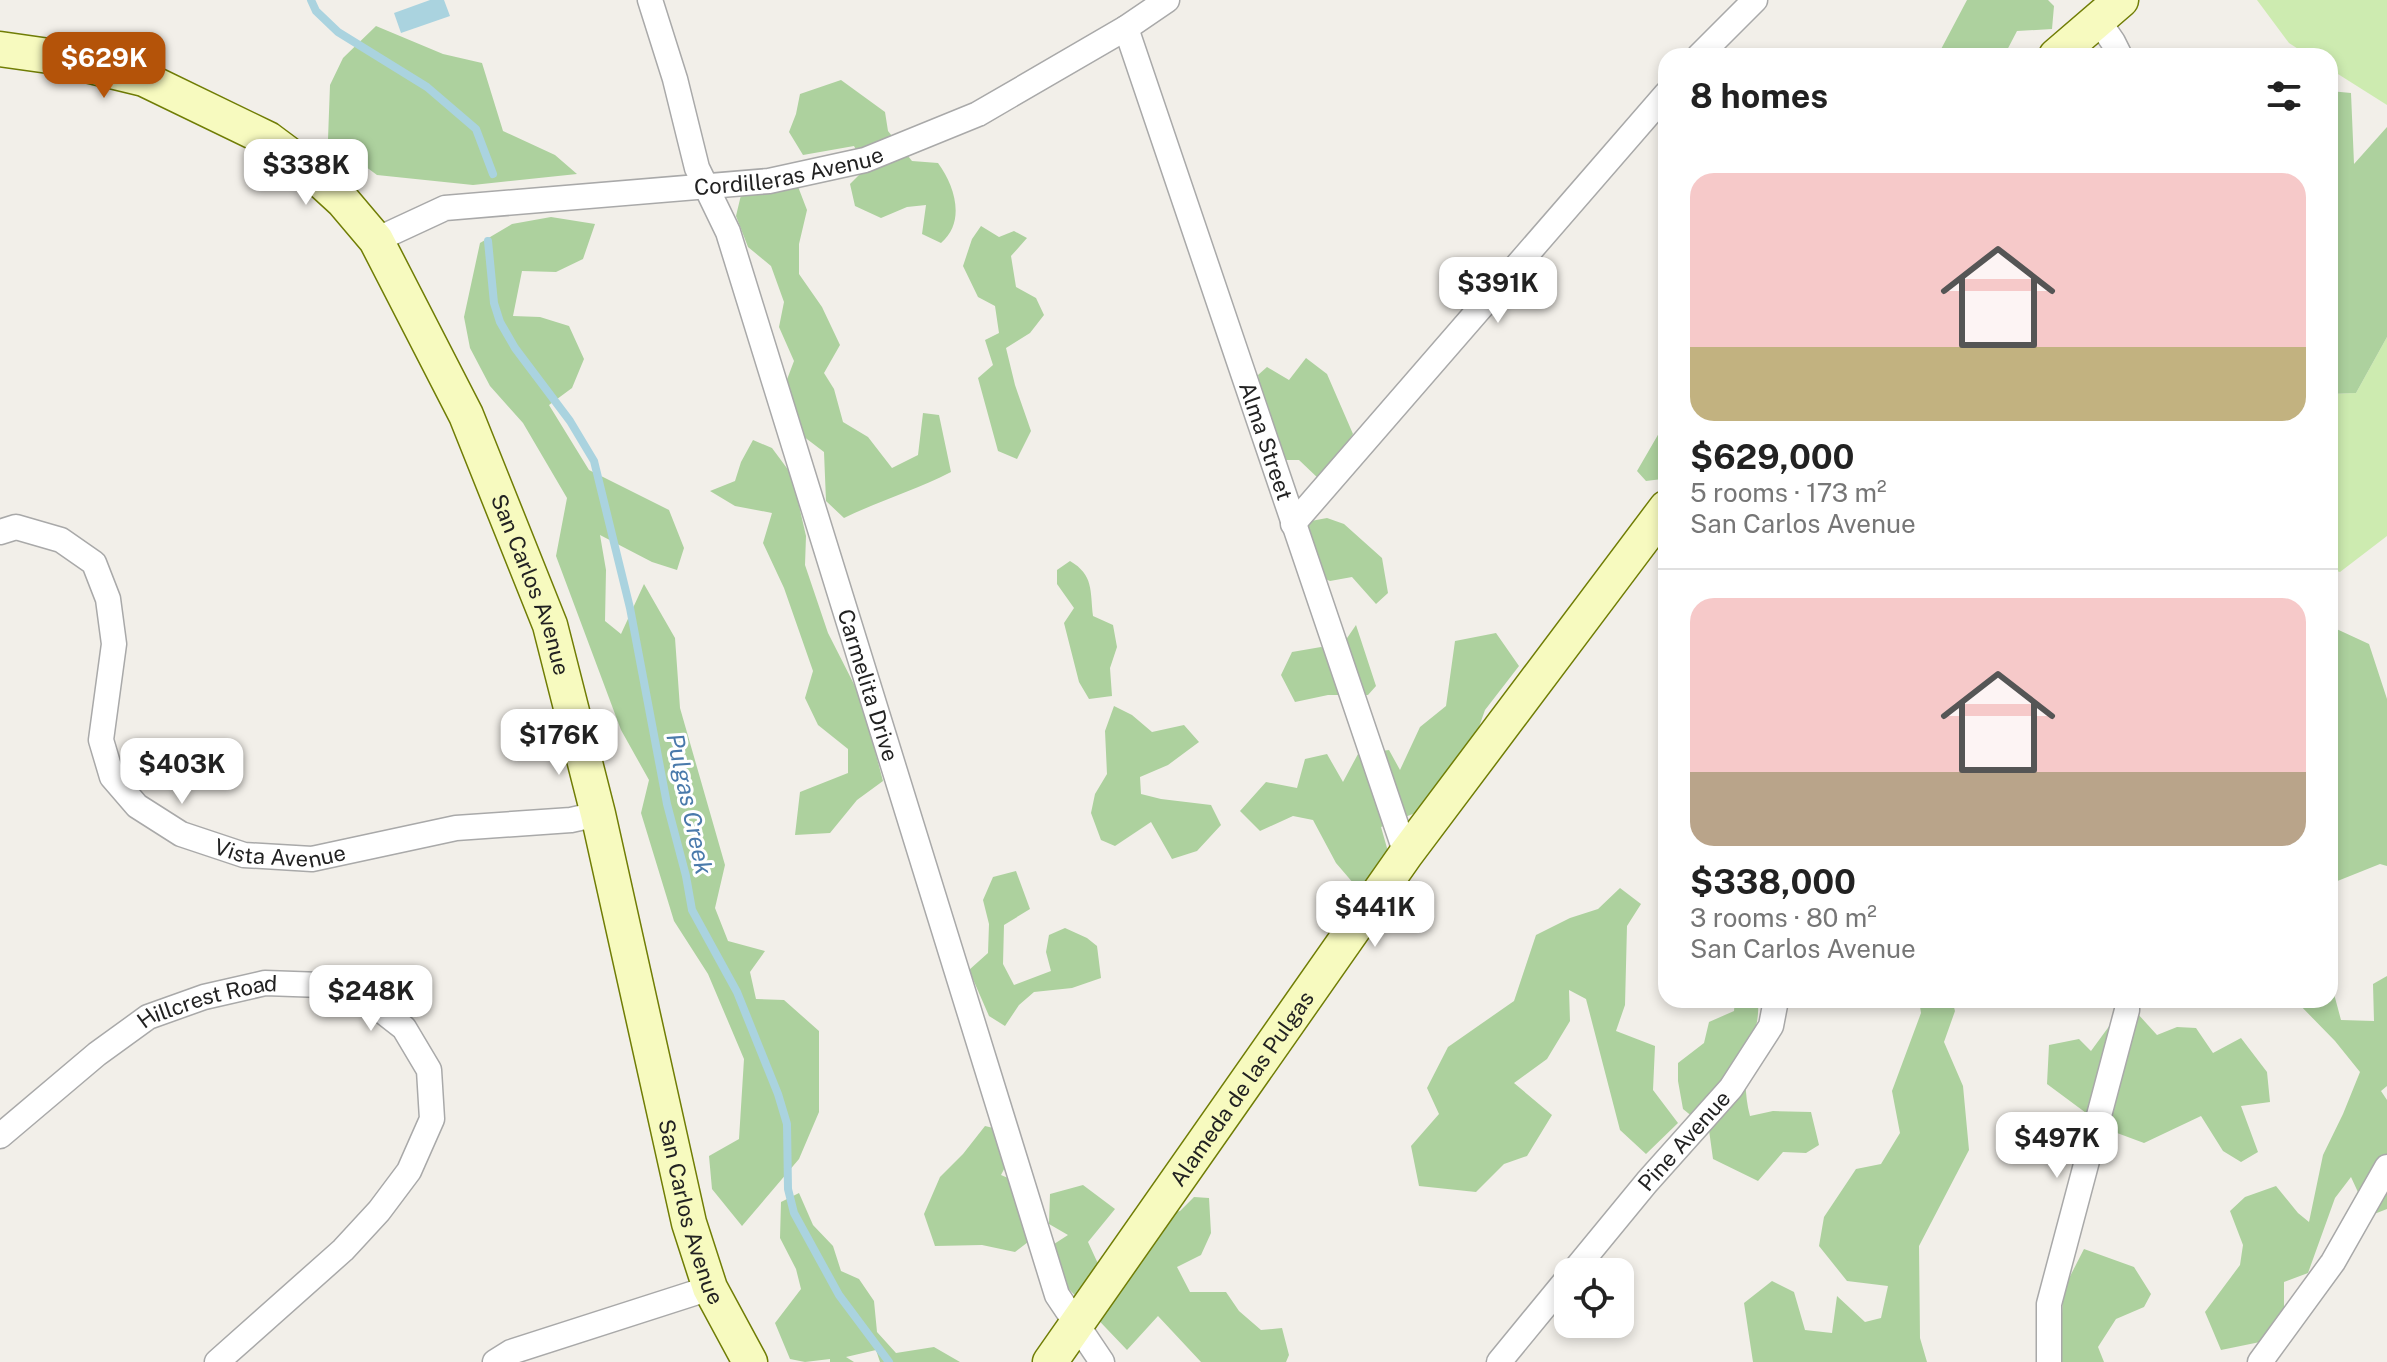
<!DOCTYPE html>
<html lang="en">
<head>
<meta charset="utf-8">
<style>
  :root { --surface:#fff; --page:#f2f2f2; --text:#222; --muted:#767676; --line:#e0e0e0; --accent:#b45309 }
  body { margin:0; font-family:"Public Sans",sans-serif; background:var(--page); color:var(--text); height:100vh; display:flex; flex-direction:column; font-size:30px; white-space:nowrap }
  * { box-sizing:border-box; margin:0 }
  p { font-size:26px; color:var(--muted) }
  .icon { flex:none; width:44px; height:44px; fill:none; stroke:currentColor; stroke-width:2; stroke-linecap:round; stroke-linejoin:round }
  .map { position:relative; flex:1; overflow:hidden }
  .details { position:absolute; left:1658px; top:48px; width:680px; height:960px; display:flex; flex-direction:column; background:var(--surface); border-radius:24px; box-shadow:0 4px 12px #0003 }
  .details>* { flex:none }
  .controls { position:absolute; left:1554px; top:1258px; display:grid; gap:16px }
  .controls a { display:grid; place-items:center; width:80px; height:80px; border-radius:16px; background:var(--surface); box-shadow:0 4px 12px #0003; font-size:40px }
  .price { position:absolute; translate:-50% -68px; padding:0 18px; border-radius:16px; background:#fff; color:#222; font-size:26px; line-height:52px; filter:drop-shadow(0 2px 4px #0008) }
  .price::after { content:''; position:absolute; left:50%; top:48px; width:24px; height:18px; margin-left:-12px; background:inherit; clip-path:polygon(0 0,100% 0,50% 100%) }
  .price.active { background:var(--accent); color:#fff }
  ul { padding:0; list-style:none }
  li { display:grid; align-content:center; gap:16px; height:424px; padding:0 32px }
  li+li { border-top:2px solid var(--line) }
  li span { display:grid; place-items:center; height:248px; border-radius:24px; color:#555 }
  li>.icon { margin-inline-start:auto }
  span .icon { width:144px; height:144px; fill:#fffc; stroke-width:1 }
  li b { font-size:34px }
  h2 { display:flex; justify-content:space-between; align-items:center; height:96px; padding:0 32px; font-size:34px }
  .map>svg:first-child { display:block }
</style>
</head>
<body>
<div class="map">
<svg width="2387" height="1362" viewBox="0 0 2387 1362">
  <rect width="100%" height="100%" fill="#f2efe9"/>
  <path fill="#cdebb0" d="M 2257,0 L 2387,0 L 2387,105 L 2330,69 L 2330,56 L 2309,56 L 2289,43 Z
    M 2387,337 L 2387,536 L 2340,572 L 2330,569 L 2330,394 L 2356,393 Z"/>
  <path fill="#add19e" d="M 1967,0 L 2048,0 L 2054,6 L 2052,29 L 2017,31 L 2004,56 L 1940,56 L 1939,53 Z
    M 376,26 L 443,54 L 482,63 L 503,131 L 555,155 L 577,174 L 473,185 L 377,175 L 328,139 L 330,85 L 343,58 Z
    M 841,80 L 885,112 L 888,131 L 912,161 L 938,163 C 955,186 966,222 941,243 L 922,234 L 926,205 L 907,207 L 881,218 L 855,206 L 850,184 L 866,168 L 854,146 L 803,155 L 789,132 L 796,114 L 800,94 Z
    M 2330,91 L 2351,93 L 2354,164 L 2387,127 L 2387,337 L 2356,393 L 2330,394 Z
    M 797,184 L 807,210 L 799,244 L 799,274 L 822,307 L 840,345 L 824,373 L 834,389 L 843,422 L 868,437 L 892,468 L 918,455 L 923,413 L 939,415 L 951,472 C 916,490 879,501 844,518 L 826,501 L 824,452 L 774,414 L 794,361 L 779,327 L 784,302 L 771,266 L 748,247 L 736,216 L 741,195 Z
    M 551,217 L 595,224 L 583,259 L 556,272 L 522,271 L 513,316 L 540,317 L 569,326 L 584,359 L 572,388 L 549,405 L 589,470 L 669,510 L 684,548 L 677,570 L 652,562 L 600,535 L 606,570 L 605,621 L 621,634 L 644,584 L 675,638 L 680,708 L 725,865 L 715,908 L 728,941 L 765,951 L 750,972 L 756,999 L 784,1000 L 819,1031 L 819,1112 L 799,1159 L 742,1226 L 712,1189 L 709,1156 L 739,1139 L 744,1059 L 708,974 L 674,921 L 641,813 L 649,780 L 621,730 L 556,556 L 567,498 L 523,423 L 490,386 L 470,348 L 464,317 L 480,243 L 512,224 Z
    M 981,226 L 999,237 L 1014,231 L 1027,238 L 1011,256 L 1016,287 L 1036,298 L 1044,315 L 1030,333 L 1006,348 L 1015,385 L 1031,431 L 1017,459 L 998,451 L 978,378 L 993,365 L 985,340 L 999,333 L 995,306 L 978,297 L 963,266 L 972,239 Z
    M 1306,358 L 1327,374 L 1353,434 L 1320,480 L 1299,460 L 1276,460 L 1266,428 L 1258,375 L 1267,367 L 1289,380 Z
    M 1666,421 L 1666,474 L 1662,479 L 1646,481 L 1637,471 Z
    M 753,440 L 772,448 L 792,475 L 806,536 L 805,565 L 828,633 L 861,698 L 883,781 L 857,800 L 830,833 L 795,835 L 800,792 L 848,773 L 848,749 L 818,725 L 805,698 L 813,671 L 784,588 L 763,543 L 772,513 L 735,506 L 710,491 L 735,481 L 741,462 Z
    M 1327,518 L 1344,524 L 1382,558 L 1388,593 L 1376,604 L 1352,577 L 1330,581 L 1304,570 L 1295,552 L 1311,521 Z
    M 1070,561 C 1094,575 1090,591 1093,616 L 1113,625 L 1117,647 L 1110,668 L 1112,696 L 1089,699 L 1079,682 L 1064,623 L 1074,608 L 1057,584 L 1057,570 Z
    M 1356,625 L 1376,686 L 1368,695 L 1328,695 L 1295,702 L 1281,675 L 1292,652 L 1321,647 L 1344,653 L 1343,644 Z
    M 2330,626 L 2369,644 L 2387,699 L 2387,866 L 2380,864 L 2330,884 Z
    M 1496,633 L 1519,666 L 1485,710 L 1475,738 L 1415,813 L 1381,827 L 1391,862 L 1371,882 L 1354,884 L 1336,863 L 1313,820 L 1293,816 L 1260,831 L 1240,811 L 1266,782 L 1297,788 L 1305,759 L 1327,754 L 1343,782 L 1358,754 L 1389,750 L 1400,770 L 1420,727 L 1446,706 L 1455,641 Z
    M 1114,706 L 1132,715 L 1152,732 L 1184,725 L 1199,742 L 1168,765 L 1140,777 L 1141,794 L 1161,799 L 1211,805 L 1221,825 L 1197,851 L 1172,859 L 1151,822 L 1115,846 L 1101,840 L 1091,813 L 1095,794 L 1107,774 L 1105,731 Z
    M 1016,871 L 1030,909 L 1004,925 L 1003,964 L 1014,985 L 1051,971 L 1046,952 L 1049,935 L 1065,928 L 1087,938 L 1097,946 L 1101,978 L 1072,988 L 1034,992 L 1019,1005 L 1005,1026 L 989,1016 L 969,970 L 988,953 L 989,924 L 983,900 L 993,877 Z
    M 1620,888 L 1641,904 L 1627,926 L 1625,1005 L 1616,1031 L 1655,1046 L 1653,1090 L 1678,1123 L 1646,1154 L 1620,1130 L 1586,999 L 1569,990 L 1570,1021 L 1547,1059 L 1514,1083 L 1552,1115 L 1527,1156 L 1504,1164 L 1476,1192 L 1419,1186 L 1411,1146 L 1439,1114 L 1427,1088 L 1448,1047 L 1514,1001 L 1536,935 L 1570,918 L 1598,909 Z
    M 2387,976 L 2387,1086 L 2381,1091 L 2387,1100 L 2387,1209 L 2369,1216 L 2351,1177 L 2335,1198 L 2308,1273 L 2284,1282 L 2284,1310 L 2260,1342 L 2221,1350 L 2205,1312 L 2240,1265 L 2243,1245 L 2230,1211 L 2245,1197 L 2276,1186 L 2298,1213 L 2309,1222 L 2323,1155 L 2343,1114 L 2360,1072 L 2335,1041 L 2295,1000 L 2330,1000 L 2330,979 L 2341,1020 L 2374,1021 L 2373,984 Z
    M 1735,1000 L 1758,1000 C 1759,1020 1756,1026 1751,1045 C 1744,1068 1744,1093 1750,1116 L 1773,1111 L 1811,1112 L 1819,1145 L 1806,1153 L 1783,1152 L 1758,1181 L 1713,1159 L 1709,1130 L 1683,1109 L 1678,1081 L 1678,1063 L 1704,1043 L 1709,1022 L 1734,1011 Z
    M 1919,1000 L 1952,1000 L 1955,1011 L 1944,1042 L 1963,1086 L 1969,1150 L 1919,1246 L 1920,1338 L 1927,1362 L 1753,1362 L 1744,1303 L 1772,1281 L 1794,1292 L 1805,1330 L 1832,1333 L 1837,1296 L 1865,1322 L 1881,1318 L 1888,1286 L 1847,1281 L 1819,1246 L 1824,1217 L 1856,1169 L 1881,1164 L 1900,1133 L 1892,1091 L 1921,1013 Z
    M 2137,1013 L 2157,1035 L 2177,1027 L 2196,1028 L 2213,1053 L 2241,1038 L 2267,1072 L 2270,1102 L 2241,1106 L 2258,1152 L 2241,1162 L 2223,1151 L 2201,1116 L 2144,1143 L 2109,1130 L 2047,1084 L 2049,1045 L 2079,1039 L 2091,1051 L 2110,1025 Z
    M 985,1126 L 1010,1132 L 1015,1148 L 1001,1175 L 1027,1186 L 1028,1242 L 1015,1252 L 982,1245 L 935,1246 L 924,1214 L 940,1177 L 963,1154 Z
    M 1083,1185 L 1115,1209 L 1088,1242 L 1100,1268 L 1159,1216 L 1180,1211 L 1194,1197 L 1209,1198 L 1211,1233 L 1201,1255 L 1177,1267 L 1190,1292 L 1226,1292 L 1239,1311 L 1261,1330 L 1282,1328 L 1289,1355 L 1286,1362 L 1201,1362 L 1158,1316 L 1127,1350 L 1065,1285 L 1051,1246 L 1068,1235 L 1049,1224 L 1050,1194 Z
    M 799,1193 L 813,1225 L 833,1246 L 841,1271 L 859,1279 L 874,1301 L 877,1332 L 896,1353 L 934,1347 L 960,1362 L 880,1362 L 876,1350 L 846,1357 L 854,1362 L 830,1362 L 830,1359 L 805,1362 L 790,1359 L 775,1323 L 801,1289 L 796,1269 L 780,1238 L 781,1202 Z
    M 2084,1249 L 2134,1267 L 2151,1294 L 2144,1307 L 2116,1319 L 2098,1347 L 2104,1362 L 2060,1362 L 2063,1290 Z"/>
  <path fill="#aad3df" d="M 430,0 L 444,0 L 450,16 L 401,33 L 394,13 Z"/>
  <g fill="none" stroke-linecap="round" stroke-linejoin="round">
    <path stroke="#aad3df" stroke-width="8" d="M 311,0 L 316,11 L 338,32 L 427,87 L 476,129 L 493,174
      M 488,241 L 494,303 L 500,322 L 515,348 L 570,421 L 594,461 L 630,608 L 667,804 L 686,876 L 692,910 L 737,992 L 778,1094 L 787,1124 L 788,1189 L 794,1213 L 839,1295 L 889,1362"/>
    <g stroke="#a9a9a9" stroke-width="27">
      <g id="street">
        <path id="s1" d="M 650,0 L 675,79 L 697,168 L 728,232 L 1057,1295 L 1102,1362"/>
        <path d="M 2098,20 L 2113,42 L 2120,56"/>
        <path id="s2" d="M 1126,28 L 1406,854"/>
        <path d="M 1699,56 L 1755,0"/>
        <path id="s3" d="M 376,240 L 445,208 L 769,181 L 865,160 L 978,114 L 1126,28 L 1167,0"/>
        <path d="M 1293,524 L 1666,94"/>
        <path id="s4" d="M 0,532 L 16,527 L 61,540 L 94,563 L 108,599 L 114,644 L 101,740 L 112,777 L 137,806 L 181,834 L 244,855 L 312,859 L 456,828 L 571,820 L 598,814"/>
        <path id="s5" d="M 0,1136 L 97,1054 L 148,1017 L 204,997 L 265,983 L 322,985 L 368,1000 L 404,1028 L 429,1070 L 432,1119 L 409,1171 L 379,1211 L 343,1250 L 217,1362"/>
        <path id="s6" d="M 1573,1272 L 1647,1182 L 1731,1088 L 1771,1026 L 1776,1000"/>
        <path d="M 495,1362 L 511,1352 L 710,1288"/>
        <path d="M 1499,1362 L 1568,1278"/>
        <path d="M 2049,1362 L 2049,1304 L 2127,1010 L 2127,1000"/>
        <path d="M 2260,1362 L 2333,1262 L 2387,1167"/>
      </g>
    </g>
    <g stroke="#707d05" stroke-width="37">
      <g id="secondary">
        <path id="s7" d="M 0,49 L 49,56 L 144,79 L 268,139 L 307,168 L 343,201 L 376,240 L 466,415 L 550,625 L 598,814 L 689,1223 L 710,1288 L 750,1362"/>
        <path d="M 2056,56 L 2121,0"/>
        <path id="s8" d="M 1050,1362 L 1406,854 L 1666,508"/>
      </g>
    </g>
    <use href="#street" stroke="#fff" stroke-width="24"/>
    <use href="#secondary" stroke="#f7fabf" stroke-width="34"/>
  </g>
  <g text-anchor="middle" stroke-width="6" stroke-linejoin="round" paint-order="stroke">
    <g font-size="22" fill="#222" stroke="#fff">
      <text dy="8" stroke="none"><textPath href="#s3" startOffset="422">Cordilleras Avenue</textPath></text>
      <text dy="8" stroke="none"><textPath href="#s2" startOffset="436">Alma Street</textPath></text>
      <text dy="8" stroke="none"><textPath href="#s7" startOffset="812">San Carlos Avenue</textPath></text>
      <text dy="8" stroke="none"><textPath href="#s1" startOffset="720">Carmelita Drive</textPath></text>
      <text dy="8" stroke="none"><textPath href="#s4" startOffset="516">Vista Avenue</textPath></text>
      <text dy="8" stroke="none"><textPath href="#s5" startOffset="252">Hillcrest Road</textPath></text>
      <text dy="8" stroke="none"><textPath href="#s8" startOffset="334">Alameda de las Pulgas</textPath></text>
      <text dy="8" stroke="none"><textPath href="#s6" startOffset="172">Pine Avenue</textPath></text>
      <text dy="8" stroke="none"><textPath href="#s7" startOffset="1460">San Carlos Avenue</textPath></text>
    </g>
    <g font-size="24" font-style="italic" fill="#4a7aab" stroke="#fff">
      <text transform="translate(689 804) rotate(78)" y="8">Pulgas Creek</text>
    </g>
  </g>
</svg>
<div class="controls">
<a><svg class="icon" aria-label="locate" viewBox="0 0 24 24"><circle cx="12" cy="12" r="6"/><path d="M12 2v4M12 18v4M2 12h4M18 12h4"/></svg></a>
</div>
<b class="price active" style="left:104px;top:100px">$629K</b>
<b class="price" style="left:306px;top:207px">$338K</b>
<b class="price" style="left:1498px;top:325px">$391K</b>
<b class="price" style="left:559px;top:777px">$176K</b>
<b class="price" style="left:182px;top:806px">$403K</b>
<b class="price" style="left:1375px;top:949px">$441K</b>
<b class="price" style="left:371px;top:1033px">$248K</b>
<b class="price" style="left:2057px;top:1180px">$497K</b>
<section class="details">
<h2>8 homes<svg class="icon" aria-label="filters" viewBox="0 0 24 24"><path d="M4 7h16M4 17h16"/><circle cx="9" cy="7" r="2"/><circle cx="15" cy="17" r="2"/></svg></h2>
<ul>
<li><span style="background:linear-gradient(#f6c9c9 70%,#c2b280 0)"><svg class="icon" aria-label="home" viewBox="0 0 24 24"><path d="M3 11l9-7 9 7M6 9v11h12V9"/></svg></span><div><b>$629,000</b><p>5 rooms · 173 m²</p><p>San Carlos Avenue</p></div></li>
<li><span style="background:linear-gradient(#f6c9c9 70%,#b9a48a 0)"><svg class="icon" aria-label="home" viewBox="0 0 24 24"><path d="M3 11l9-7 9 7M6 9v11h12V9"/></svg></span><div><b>$338,000</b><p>3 rooms · 80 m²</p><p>San Carlos Avenue</p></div></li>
</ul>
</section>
</div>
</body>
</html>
